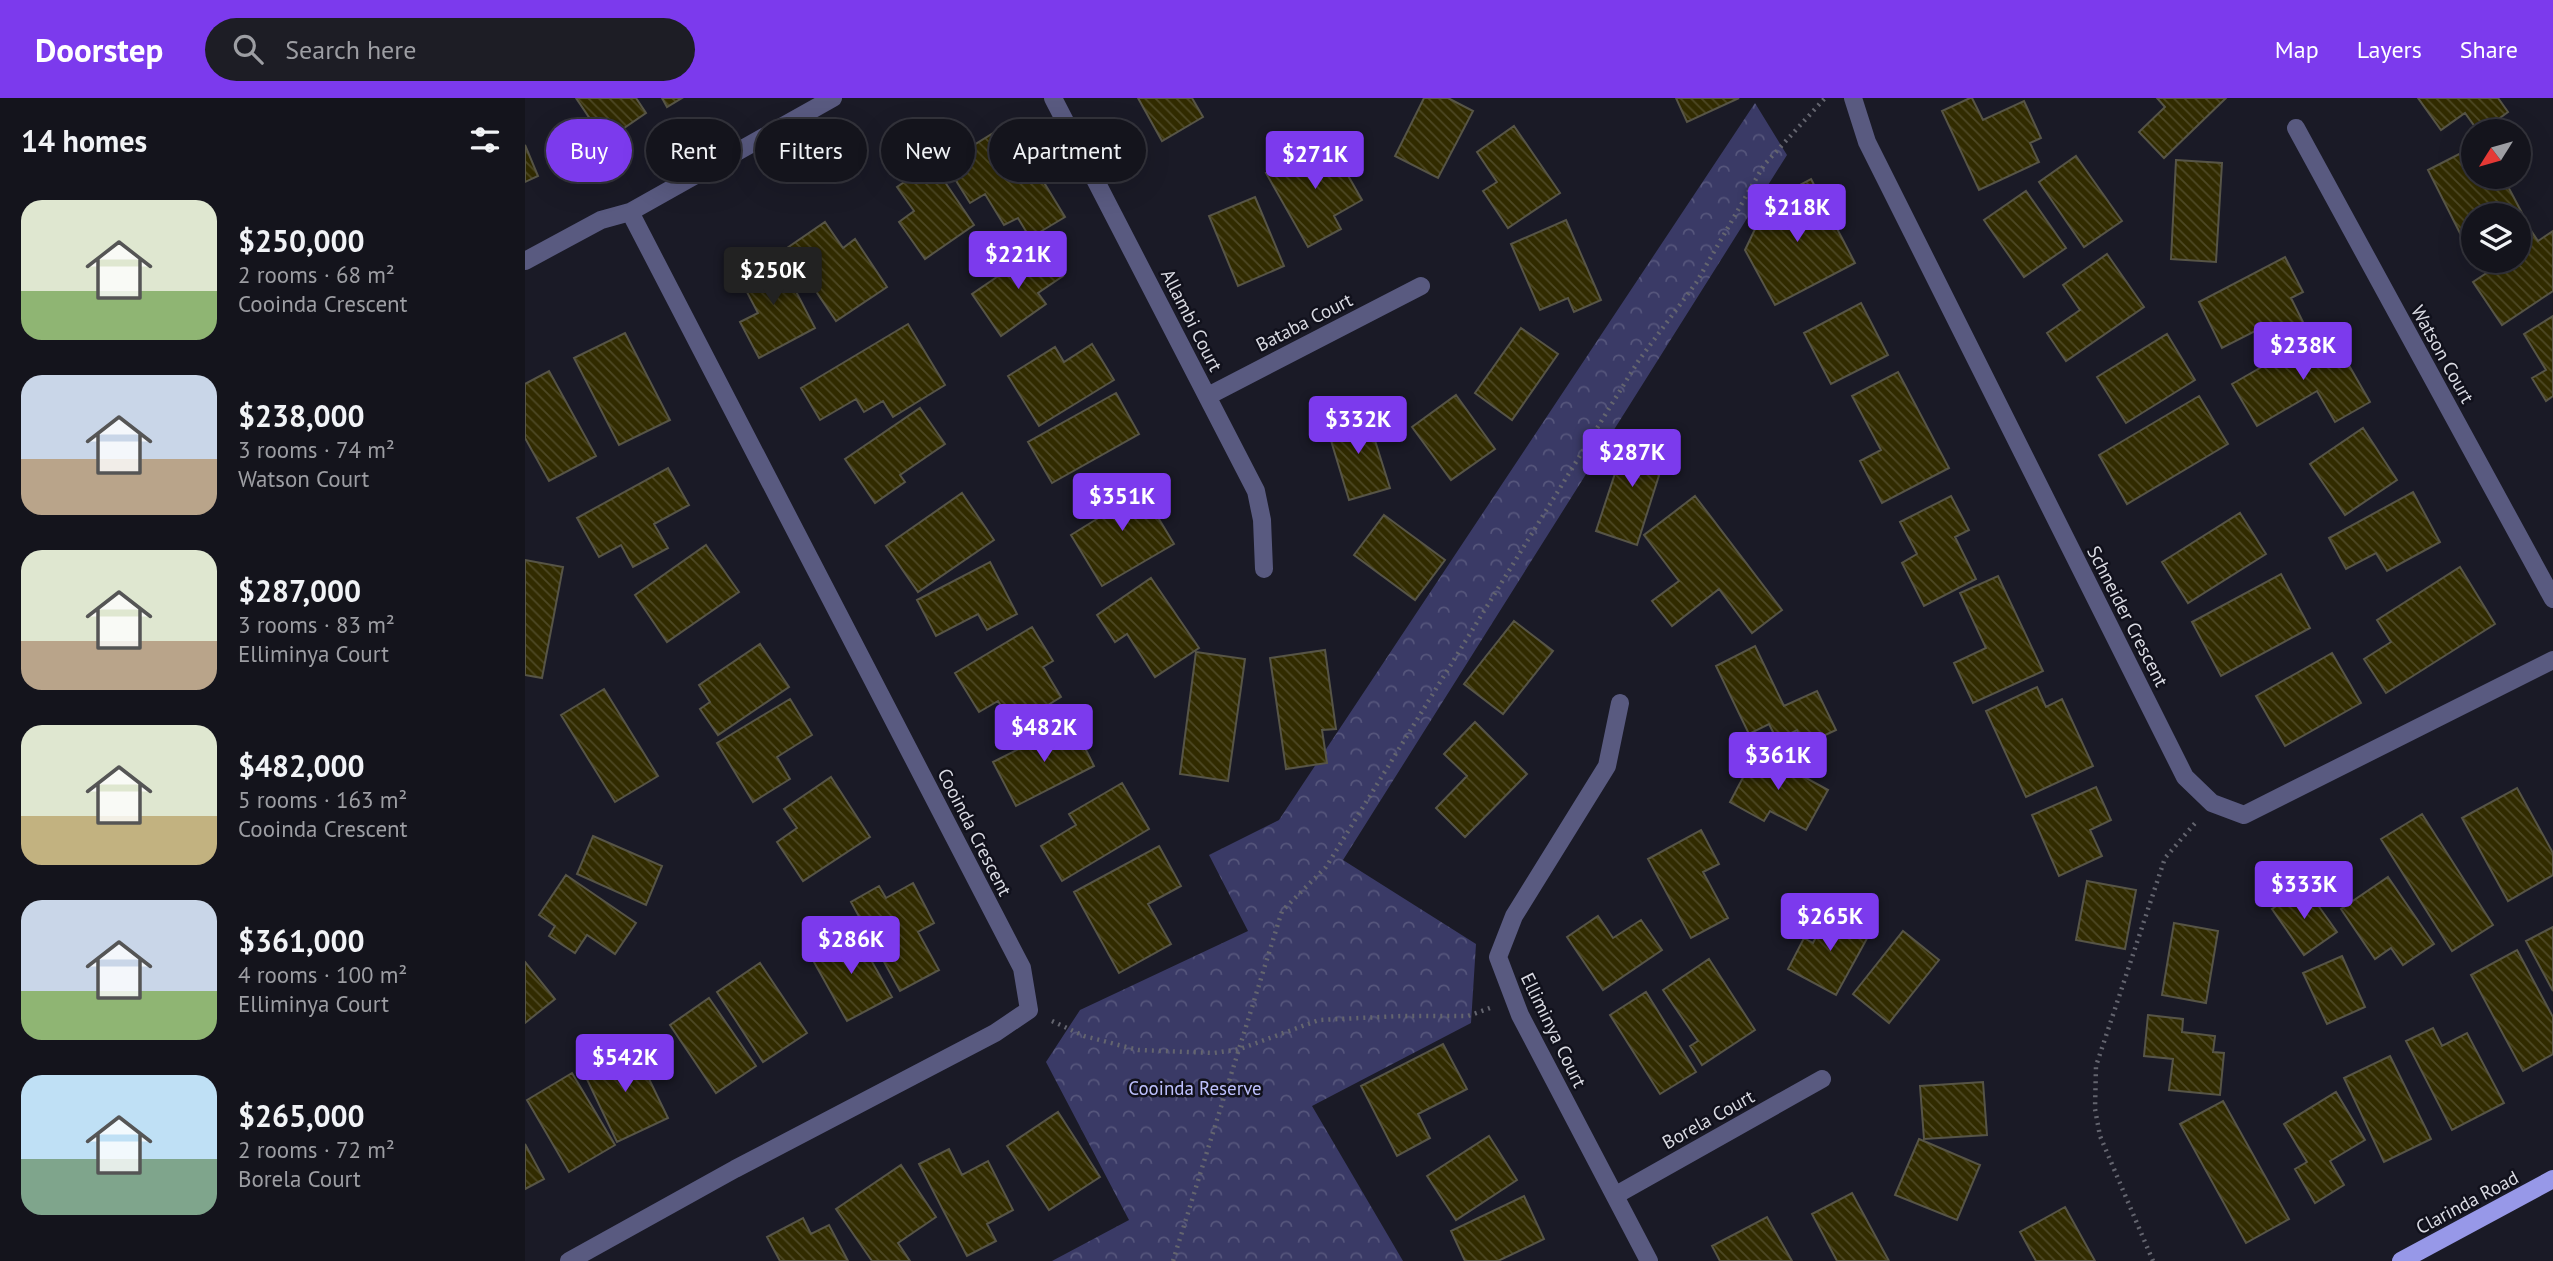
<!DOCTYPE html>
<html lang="en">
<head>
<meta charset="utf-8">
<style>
  :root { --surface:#14141c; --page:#1d1d25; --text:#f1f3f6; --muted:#9d9ea3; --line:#33333b; --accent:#7c3aed }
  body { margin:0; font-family:"PT Sans",sans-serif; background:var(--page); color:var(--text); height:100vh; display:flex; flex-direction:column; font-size:26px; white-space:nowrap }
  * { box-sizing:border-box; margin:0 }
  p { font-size:23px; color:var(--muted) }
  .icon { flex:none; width:38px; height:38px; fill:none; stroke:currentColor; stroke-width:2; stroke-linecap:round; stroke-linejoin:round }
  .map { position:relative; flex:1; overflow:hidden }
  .drawer { display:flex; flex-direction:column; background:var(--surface); width:525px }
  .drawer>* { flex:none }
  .hud { position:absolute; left:21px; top:21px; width:665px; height:63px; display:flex; gap:14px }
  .needle { width:46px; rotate:233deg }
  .buttons { position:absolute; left:1936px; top:21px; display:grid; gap:14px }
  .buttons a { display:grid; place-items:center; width:70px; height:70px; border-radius:50%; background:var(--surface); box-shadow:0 7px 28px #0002,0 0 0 2px var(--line); font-size:35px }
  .price { position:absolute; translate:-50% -60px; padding:0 16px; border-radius:7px; background:var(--accent); color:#fff; font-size:23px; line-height:46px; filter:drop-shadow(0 2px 4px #0008) }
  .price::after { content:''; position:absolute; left:50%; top:42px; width:21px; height:16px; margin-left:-10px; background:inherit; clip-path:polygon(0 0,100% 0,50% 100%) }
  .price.current { background:#222; color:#fff }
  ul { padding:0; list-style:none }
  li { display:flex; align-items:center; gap:21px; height:175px; padding:0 21px }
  li span { display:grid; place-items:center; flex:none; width:196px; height:140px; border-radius:21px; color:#555 }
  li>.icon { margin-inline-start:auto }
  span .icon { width:84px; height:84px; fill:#fffc; stroke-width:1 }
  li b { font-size:30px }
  h2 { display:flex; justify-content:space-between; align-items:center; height:84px; padding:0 21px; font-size:30px }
  .pill { padding:0 24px; border-radius:32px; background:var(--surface); box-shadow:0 7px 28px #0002,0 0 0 2px var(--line); font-size:24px; line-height:63px }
  .pill.current { background:var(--accent); color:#fff }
  header { display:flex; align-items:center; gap:42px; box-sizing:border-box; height:98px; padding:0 35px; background:var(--accent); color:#fff }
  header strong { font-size:33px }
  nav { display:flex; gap:38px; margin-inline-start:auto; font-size:24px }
  .search { width:490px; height:63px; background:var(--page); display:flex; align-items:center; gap:18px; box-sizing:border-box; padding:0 24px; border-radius:38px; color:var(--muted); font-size:26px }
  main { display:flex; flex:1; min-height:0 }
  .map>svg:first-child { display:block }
</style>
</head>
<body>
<header>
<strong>Doorstep</strong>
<div class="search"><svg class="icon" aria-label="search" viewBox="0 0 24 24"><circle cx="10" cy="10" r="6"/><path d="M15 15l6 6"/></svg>Search here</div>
<nav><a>Map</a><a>Layers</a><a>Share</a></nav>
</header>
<main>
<section class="drawer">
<h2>14 homes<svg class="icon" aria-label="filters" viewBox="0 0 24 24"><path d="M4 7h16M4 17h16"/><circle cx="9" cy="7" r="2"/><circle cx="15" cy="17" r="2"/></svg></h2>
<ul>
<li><span style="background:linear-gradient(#dfe7d0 65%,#8fb573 0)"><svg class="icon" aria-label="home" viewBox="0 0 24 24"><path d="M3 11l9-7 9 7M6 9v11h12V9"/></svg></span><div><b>$250,000</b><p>2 rooms · 68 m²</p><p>Cooinda Crescent</p></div></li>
<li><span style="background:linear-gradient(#c9d6e8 60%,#b9a48a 0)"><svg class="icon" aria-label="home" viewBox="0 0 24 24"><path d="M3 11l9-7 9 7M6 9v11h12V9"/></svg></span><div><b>$238,000</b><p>3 rooms · 74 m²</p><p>Watson Court</p></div></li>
<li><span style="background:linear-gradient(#dfe7d0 65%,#b9a48a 0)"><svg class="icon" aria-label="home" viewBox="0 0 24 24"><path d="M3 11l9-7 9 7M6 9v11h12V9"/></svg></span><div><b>$287,000</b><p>3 rooms · 83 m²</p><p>Elliminya Court</p></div></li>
<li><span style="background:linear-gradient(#dfe7d0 65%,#c2b280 0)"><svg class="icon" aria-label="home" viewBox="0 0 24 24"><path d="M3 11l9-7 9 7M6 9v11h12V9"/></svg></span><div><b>$482,000</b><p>5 rooms · 163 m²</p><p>Cooinda Crescent</p></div></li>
<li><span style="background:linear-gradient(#c9d6e8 65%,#8fb573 0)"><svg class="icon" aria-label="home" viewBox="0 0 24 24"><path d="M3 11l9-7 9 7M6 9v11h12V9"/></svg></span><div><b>$361,000</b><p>4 rooms · 100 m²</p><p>Elliminya Court</p></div></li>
<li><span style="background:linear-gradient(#bfe0f5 60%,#7fa58c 0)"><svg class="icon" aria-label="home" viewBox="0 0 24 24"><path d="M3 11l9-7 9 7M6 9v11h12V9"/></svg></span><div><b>$265,000</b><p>2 rooms · 72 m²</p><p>Borela Court</p></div></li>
</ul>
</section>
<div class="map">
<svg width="2028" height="1163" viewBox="0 0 2028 1163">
  <defs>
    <pattern id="park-crowns" width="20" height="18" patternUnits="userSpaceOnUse" patternTransform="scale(1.75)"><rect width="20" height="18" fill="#3a3a66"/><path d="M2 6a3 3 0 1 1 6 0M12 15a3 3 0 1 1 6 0" fill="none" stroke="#56567c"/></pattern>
    <pattern id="building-back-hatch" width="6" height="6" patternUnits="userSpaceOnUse" patternTransform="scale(1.75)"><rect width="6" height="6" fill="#312b00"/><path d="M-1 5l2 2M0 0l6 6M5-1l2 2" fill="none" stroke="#4e4925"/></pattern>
  </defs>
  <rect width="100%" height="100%" fill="#1a1a26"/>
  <path fill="url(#park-crowns)" d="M 1230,5 L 1262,57 L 818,762 L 951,846 L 946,925 L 787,1008 L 878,1163 L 527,1163 L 604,1122 L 521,964 L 555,912 L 723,833 L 684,757 L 754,722 Z"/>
  <path fill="url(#building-back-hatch)" stroke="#575547" stroke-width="2" d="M 51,0 L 111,0 L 121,15 L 80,43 Z
    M 137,0 L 157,0 L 142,9 Z
    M 613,0 L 667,0 L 678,19 L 637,43 Z
    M 899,0 L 923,0 L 948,13 L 913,80 L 870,58 Z
    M 1151,0 L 1214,0 L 1162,24 Z
    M 1445,0 L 1447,0 L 1458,22 L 1499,3 L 1516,40 L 1505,45 L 1514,64 L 1454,92 L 1417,13 Z
    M 1632,0 L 1701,0 L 1639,60 L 1614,34 L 1640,9 Z
    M 1893,0 L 1973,0 L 1983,14 L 1957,33 L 1953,33 L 1940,15 L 1916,32 Z
    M 989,28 L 1035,95 L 983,130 L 958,93 L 972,84 L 952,54 Z
    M 470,34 L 494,73 L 507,65 L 540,119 L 505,140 L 493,120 L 479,127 L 460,96 L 445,105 L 420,65 Z
    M 802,41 L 837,102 L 809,118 L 816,131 L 783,149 L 741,75 Z
    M 0,47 L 13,78 L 0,84 Z
    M 1948,49 L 1948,79 L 1978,79 L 1997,115 L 1992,117 L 1948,117 L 1948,140 L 1940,145 L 1903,72 Z
    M 1551,58 L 1597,123 L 1559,149 L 1514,84 Z
    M 1651,62 L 1697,65 L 1691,164 L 1646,161 Z
    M 407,65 L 449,127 L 400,161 L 374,124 L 389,113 L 372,89 Z
    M 1286,81 L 1330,165 L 1250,207 L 1220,152 L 1243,104 Z
    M 1501,93 L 1541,150 L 1499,179 L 1459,122 Z
    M 730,99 L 759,168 L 713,188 L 684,118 Z
    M 1041,122 L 1076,202 L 1049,214 L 1043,200 L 1015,212 L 986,146 Z
    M 1999,122 L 2013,143 L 2028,133 L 2028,193 L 1977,227 L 1948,184 L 1975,166 L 1972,163 L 1993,163 L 1993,126 Z
    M 300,124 L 318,150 L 330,141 L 362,189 L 311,223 L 262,150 Z
    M 517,148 L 538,178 L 513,195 L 521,206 L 476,238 L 447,196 Z
    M 251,155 L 290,230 L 234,260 L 215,224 L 233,215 L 212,175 Z
    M 1582,156 L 1619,209 L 1541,263 L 1522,235 L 1555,212 L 1538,187 Z
    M 1760,159 L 1778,194 L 1766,200 L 1779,226 L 1737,247 L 1730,233 L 1697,250 L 1674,204 Z
    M 1336,205 L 1363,257 L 1306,286 L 1279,235 Z
    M 2028,218 L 2028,298 L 2021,303 L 2007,280 L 2021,272 L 1999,236 Z
    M 383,226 L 420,287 L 368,319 L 358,303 L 339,314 L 331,301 L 295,322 L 276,290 Z
    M 996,230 L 1033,256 L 987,322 L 950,295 Z
    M 1803,231 L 1845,304 L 1810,324 L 1792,293 L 1732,328 L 1707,286 Z
    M 100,235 L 145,322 L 94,347 L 49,260 Z
    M 1642,236 L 1670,282 L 1601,325 L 1572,279 Z
    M 567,246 L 589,282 L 514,328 L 483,278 L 530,249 L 539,264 Z
    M 24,273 L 71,358 L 24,383 L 0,340 L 0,286 Z
    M 1373,274 L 1424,370 L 1357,405 L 1335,363 L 1356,352 L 1327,298 Z
    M 591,295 L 614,336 L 527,385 L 503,344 Z
    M 931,297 L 970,351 L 926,382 L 887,329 Z
    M 1674,298 L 1703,346 L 1602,406 L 1574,357 Z
    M 395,310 L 420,346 L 375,377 L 380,384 L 350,405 L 320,361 Z
    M 841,314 L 865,390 L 824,402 L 801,326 Z
    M 1838,330 L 1872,382 L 1820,417 L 1785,366 Z
    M 1103,336 L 1143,349 L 1112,447 L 1071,433 Z
    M 143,370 L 164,407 L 129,426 L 143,450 L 108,469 L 96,447 L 74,459 L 52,420 Z
    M 608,378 L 649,446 L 577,488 L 546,437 L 583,414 L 573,398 Z
    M 1888,394 L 1915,444 L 1862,473 L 1851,455 L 1821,471 L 1804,440 Z
    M 437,395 L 469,442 L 393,494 L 361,448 Z
    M 1170,398 L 1257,512 L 1227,535 L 1194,491 L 1147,528 L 1127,503 L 1154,483 L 1119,437 Z
    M 1426,398 L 1444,432 L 1430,439 L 1451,481 L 1399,508 L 1377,465 L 1392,456 L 1375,424 Z
    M 1715,415 L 1741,456 L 1663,505 L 1637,464 Z
    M 859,417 L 920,462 L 890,502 L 829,457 Z
    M 181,447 L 214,494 L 142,544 L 110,497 Z
    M 0,462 L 38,469 L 17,580 L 0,577 Z
    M 465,464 L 492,516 L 462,532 L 453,516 L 411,538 L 392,502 Z
    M 1935,469 L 1970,526 L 1861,595 L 1839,561 L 1866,544 L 1852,522 Z
    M 1756,476 L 1785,530 L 1696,578 L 1667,524 Z
    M 1473,478 L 1518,573 L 1448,605 L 1429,565 L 1461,550 L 1435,495 Z
    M 626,480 L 674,550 L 630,579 L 602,536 L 590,544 L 572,517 Z
    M 989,523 L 1028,553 L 978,616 L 939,586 Z
    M 507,529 L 528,563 L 518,569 L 536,599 L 489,628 L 473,603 L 454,614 L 430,575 Z
    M 235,546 L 264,589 L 193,637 L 175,611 L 185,604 L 174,587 Z
    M 1230,548 L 1259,608 L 1292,593 L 1311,632 L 1279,647 L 1272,632 L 1252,642 L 1244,626 L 1224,636 L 1191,568 Z
    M 800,552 L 811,631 L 797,632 L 802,665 L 761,671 L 745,560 Z
    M 671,554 L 720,561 L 703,683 L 655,676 Z
    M 1807,555 L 1836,605 L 1760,648 L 1731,598 Z
    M 1512,589 L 1521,609 L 1537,601 L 1568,668 L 1501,699 L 1461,613 Z
    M 79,591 L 133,678 L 90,704 L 36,617 Z
    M 265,601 L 287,637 L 252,659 L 265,681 L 228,704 L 192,645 Z
    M 547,624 L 569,668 L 491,708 L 468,664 Z
    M 950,624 L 1002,676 L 940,739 L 911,710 L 942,678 L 919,656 Z
    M 1232,653 L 1303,692 L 1281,732 L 1245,713 L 1239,723 L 1205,704 Z
    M 306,679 L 345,739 L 278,783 L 252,744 L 272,730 L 259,711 Z
    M 597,685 L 624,731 L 537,783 L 516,748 L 551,727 L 544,716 Z
    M 1571,689 L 1586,722 L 1565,732 L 1577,758 L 1534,778 L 1507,717 Z
    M 1992,690 L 2028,755 L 2028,777 L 1983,803 L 1937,720 Z
    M 1897,716 L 1968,827 L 1927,853 L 1856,741 Z
    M 1176,732 L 1194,766 L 1178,774 L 1203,820 L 1166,840 L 1123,761 Z
    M 68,738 L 137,768 L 121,807 L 52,776 Z
    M 634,748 L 656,788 L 623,806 L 646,846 L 594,875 L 549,794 Z
    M 41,777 L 111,825 L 90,856 L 62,837 L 50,855 L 24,838 L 30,828 L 14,817 Z
    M 1863,779 L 1909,846 L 1878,867 L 1866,850 L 1850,861 L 1816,811 Z
    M 1562,783 L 1611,792 L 1600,851 L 1551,842 Z
    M 388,785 L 409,825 L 393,834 L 414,872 L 375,893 L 326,804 L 354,788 L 361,800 Z
    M 1780,789 L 1812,834 L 1779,857 L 1747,811 Z
    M 1305,813 L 1345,835 L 1311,897 L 1263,871 L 1279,840 L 1288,845 Z
    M 1073,818 L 1088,840 L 1116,822 L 1137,852 L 1078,892 L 1042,839 Z
    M 1649,825 L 1693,833 L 1681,905 L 1637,897 Z
    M 2028,829 L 2028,893 L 2001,843 Z
    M 329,832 L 367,899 L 322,923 L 285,857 Z
    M 1378,833 L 1414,862 L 1364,925 L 1328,896 Z
    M 1992,852 L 2028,919 L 2028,956 L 1998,973 L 1946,877 Z
    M 1817,858 L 1840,909 L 1802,926 L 1778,875 Z
    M 1184,861 L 1230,932 L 1177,967 L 1165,948 L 1173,943 L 1138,892 Z
    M 0,864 L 30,901 L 0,925 Z
    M 235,865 L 282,935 L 238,964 L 192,894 Z
    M 1121,894 L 1171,974 L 1135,996 L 1085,917 Z
    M 184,900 L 231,968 L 191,995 L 145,927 Z
    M 1623,917 L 1658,921 L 1657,934 L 1690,938 L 1688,954 L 1699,955 L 1695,997 L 1644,992 L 1648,961 L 1619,958 Z
    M 1908,930 L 1917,948 L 1942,935 L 1979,1005 L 1927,1032 L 1881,943 Z
    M 918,946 L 942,991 L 893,1016 L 905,1040 L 872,1058 L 836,988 Z
    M 108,948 L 143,1020 L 92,1044 L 58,973 Z
    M 1865,958 L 1906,1041 L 1859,1064 L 1819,980 Z
    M 47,975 L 90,1047 L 44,1074 L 2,1002 Z
    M 1458,984 L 1462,1037 L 1399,1041 L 1395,988 Z
    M 1811,994 L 1840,1042 L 1805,1063 L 1819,1087 L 1790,1105 L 1770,1071 L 1782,1064 L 1759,1026 Z
    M 1698,1003 L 1764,1121 L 1721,1145 L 1655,1026 Z
    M 533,1014 L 575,1079 L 524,1112 L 482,1048 Z
    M 964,1038 L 992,1082 L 931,1122 L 902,1078 Z
    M 1394,1041 L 1455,1067 L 1432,1122 L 1370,1097 Z
    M 0,1046 L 19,1081 L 0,1091 Z
    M 424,1051 L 437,1077 L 463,1063 L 488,1112 L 462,1126 L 471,1143 L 442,1158 L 394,1066 Z
    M 376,1067 L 411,1119 L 373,1145 L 385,1163 L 347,1163 L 311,1111 Z
    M 1327,1095 L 1364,1163 L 1312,1163 L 1287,1116 Z
    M 999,1098 L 1019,1141 L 973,1163 L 940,1163 L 926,1133 Z
    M 1540,1109 L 1570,1163 L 1511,1163 L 1495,1134 Z
    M 1242,1119 L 1267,1163 L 1195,1163 L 1187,1148 Z
    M 278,1120 L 286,1136 L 304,1127 L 323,1163 L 255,1163 L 242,1139 Z"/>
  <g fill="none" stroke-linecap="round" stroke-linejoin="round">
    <path stroke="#64656f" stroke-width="4.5" stroke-dasharray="2 5" stroke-linecap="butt" d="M 527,923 L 559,938 L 613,952 L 689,955 L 715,951 L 794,922 L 876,918 L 943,918 L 965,910
      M 648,1163 L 757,813 L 801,769 L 1114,262 L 1171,185 L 1239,67 L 1300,0
      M 1628,1163 L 1575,1038 L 1570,1011 L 1571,968 L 1640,760 L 1671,724"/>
    <path stroke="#595a80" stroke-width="18" d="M 528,0 L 731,393 L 737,422 L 739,471
      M 1328,0 L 1342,44 L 1660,679 L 1687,705 L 1719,717 L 2028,562
      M 1771,30 L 2028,501
      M 0,163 L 76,122 L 105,114 L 308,0
      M 683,298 L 896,188
      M 1095,605 L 1082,668 L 989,818 L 973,859 L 995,917 L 1124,1163
      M 1091,1097 L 1297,981
      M 44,1163 L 210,1071 L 470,935 L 504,912 L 497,870 L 105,114"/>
    <path stroke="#9798e8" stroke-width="18" d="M 1876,1163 L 2028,1081"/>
  </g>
  <g text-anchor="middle" stroke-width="5" stroke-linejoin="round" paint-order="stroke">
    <g font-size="19" fill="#dadbe3" stroke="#11111c">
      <text transform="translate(667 222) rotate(63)" y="7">Allambi Court</text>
      <text transform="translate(779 224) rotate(-27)" y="7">Bataba Court</text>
      <text transform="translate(1918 256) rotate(61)" y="7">Watson Court</text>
      <text transform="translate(1603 518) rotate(63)" y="7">Schneider Crescent</text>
      <text transform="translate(450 734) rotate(63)" y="7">Cooinda Crescent</text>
      <text transform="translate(1029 932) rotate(64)" y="7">Elliminya Court</text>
      <text transform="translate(1183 1021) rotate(-29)" y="7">Borela Court</text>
      <text transform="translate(1942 1104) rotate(-28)" y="7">Clarinda Road</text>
    </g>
    <g font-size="19" fill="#bec1fd" stroke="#11111c">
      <text x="670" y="997">Cooinda Reserve</text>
    </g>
  </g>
</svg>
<div class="buttons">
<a><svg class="needle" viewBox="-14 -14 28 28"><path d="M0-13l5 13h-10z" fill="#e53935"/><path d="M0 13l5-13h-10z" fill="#9d9ea3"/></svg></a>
<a><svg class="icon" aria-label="layers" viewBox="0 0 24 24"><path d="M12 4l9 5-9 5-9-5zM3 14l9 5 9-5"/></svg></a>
</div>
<b class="price" style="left:790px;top:93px">$271K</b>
<b class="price" style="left:1272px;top:146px">$218K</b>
<b class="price" style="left:493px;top:193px">$221K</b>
<b class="price current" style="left:248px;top:209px">$250K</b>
<b class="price" style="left:1778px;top:284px">$238K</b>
<b class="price" style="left:833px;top:358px">$332K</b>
<b class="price" style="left:1107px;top:391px">$287K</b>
<b class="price" style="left:597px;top:435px">$351K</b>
<b class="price" style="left:519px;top:666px">$482K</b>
<b class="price" style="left:1253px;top:694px">$361K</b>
<b class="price" style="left:1779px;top:823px">$333K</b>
<b class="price" style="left:1305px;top:855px">$265K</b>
<b class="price" style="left:326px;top:878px">$286K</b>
<b class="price" style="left:100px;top:996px">$542K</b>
<div class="hud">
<a class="pill current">Buy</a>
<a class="pill">Rent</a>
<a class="pill">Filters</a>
<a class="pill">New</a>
<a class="pill">Apartment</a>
</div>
</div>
</main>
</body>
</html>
